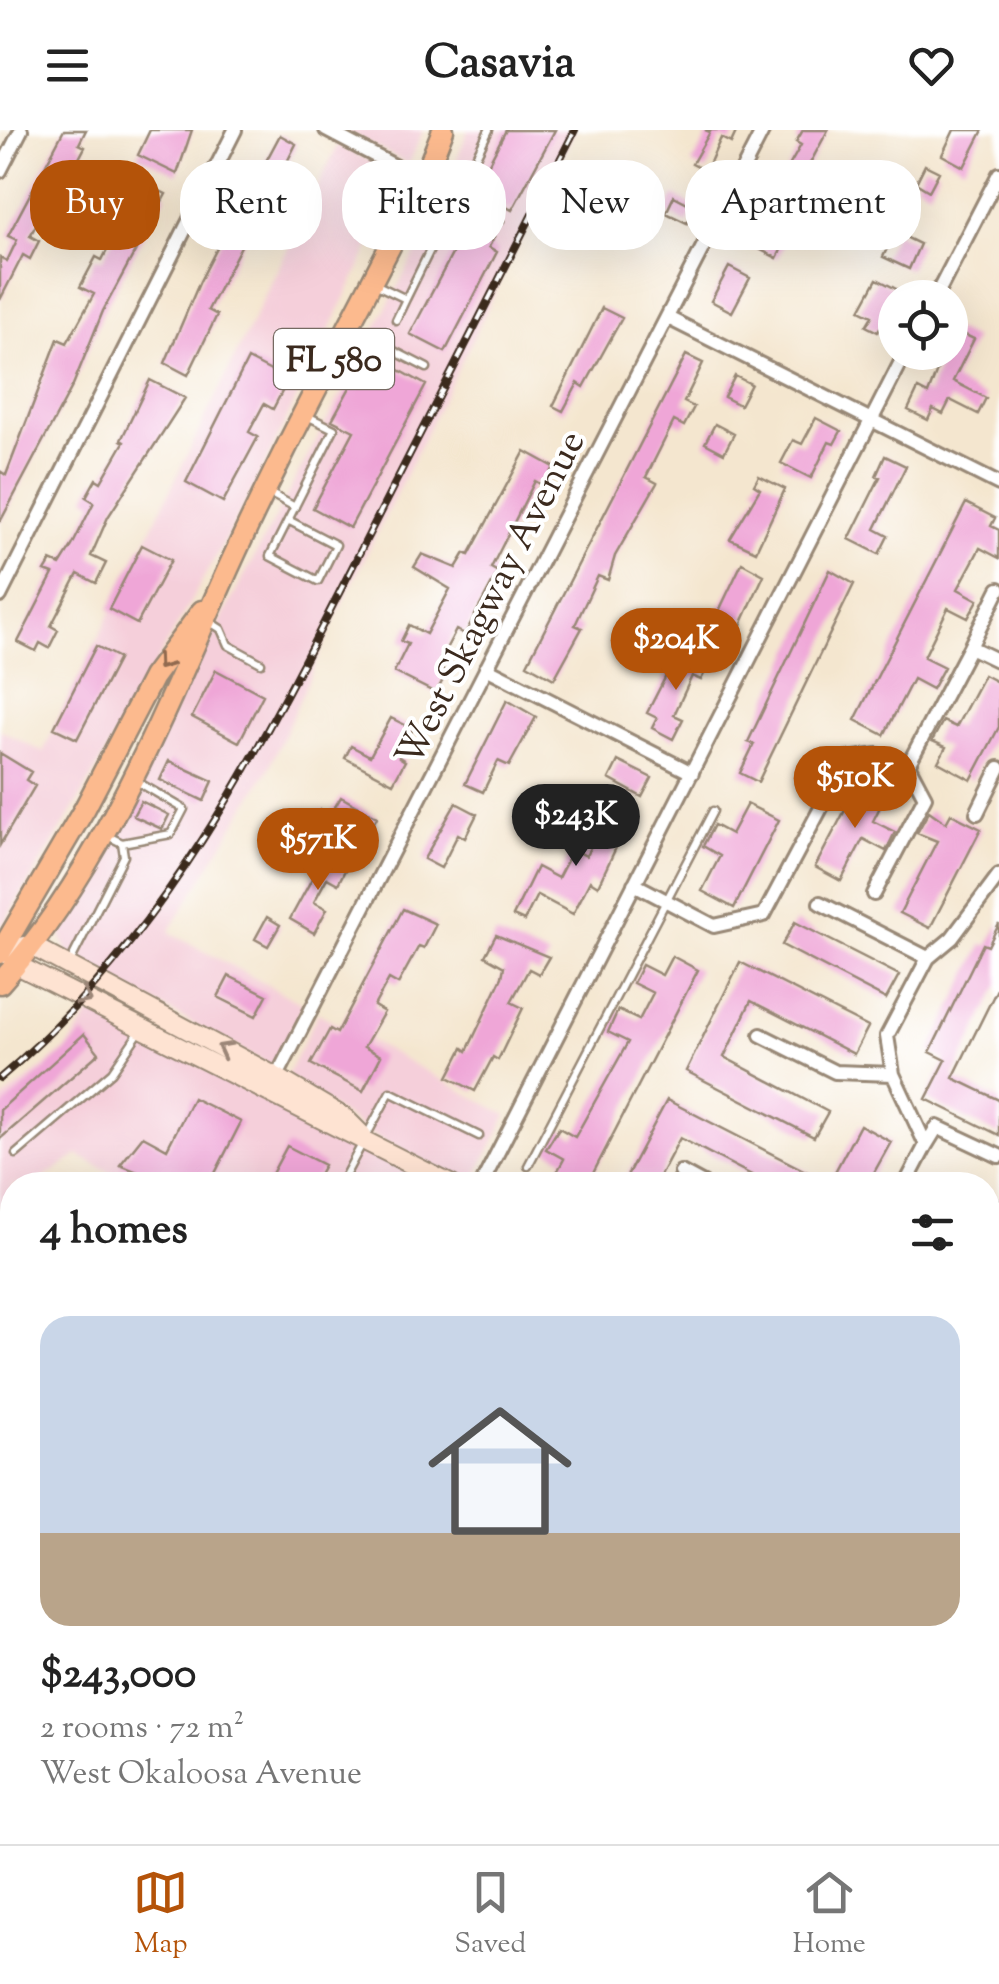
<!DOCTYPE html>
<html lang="en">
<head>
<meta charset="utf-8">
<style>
  :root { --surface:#fff; --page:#f2f2f2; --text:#222; --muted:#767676; --line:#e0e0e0; --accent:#b45309 }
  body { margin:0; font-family:"Sorts Mill Goudy",serif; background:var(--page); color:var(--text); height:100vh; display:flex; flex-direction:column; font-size:38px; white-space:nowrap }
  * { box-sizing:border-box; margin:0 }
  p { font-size:32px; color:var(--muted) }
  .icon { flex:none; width:55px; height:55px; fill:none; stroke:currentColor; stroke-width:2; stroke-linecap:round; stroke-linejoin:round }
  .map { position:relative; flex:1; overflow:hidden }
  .details { position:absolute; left:0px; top:1042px; width:1000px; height:672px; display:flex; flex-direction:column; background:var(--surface); border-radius:40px 40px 0 0; box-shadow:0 10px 40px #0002 }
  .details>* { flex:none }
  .banner { position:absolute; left:30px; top:30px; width:940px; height:90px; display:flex; gap:20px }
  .tools { position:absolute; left:878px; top:150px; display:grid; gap:20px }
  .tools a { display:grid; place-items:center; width:90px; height:90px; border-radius:50%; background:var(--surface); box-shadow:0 10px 40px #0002; font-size:50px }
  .price { position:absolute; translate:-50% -85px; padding:0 22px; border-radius:35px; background:var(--accent); color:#fff; font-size:32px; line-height:65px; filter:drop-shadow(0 2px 5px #0008) }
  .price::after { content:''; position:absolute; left:50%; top:60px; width:30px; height:22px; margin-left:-15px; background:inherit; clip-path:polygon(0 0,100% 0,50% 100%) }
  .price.active { background:#222; color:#fff }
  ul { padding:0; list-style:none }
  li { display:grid; align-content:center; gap:20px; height:530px; padding:0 40px }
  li+li { border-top:2px solid var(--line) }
  li span { display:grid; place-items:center; height:310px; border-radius:30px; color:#555 }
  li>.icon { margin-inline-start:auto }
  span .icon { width:180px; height:180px; fill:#fffc; stroke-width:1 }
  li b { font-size:42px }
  h2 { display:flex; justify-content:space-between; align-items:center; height:120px; padding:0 40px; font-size:42px }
  .pill { padding:0 35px; border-radius:40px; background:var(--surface); box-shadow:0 10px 40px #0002; font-size:35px; line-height:90px }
  .pill.active { background:var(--accent); color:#fff }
  header { display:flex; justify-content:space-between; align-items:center; height:130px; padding:0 40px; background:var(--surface); font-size:45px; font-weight:700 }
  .dock { display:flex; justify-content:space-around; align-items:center; height:140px; border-top:2px solid var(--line); background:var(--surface); font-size:28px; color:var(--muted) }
  .dock a { display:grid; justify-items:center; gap:5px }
  .dock .active { color:var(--accent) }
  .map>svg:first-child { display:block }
</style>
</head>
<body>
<header><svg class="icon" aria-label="menu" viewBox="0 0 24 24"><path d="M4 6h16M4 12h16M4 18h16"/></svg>Casavia<svg class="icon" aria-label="heart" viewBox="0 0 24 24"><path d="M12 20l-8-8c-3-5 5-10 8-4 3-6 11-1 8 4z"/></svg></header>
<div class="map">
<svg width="999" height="1714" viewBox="0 0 999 1714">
  <rect width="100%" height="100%" fill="#fff"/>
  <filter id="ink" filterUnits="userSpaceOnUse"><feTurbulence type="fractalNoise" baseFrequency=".01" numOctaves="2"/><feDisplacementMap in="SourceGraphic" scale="20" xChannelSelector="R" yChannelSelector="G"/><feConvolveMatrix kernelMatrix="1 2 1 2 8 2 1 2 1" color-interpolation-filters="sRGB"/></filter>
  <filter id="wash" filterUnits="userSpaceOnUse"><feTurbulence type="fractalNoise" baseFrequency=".0048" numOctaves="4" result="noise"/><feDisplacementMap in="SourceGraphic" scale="40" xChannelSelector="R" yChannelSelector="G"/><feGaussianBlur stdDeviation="2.25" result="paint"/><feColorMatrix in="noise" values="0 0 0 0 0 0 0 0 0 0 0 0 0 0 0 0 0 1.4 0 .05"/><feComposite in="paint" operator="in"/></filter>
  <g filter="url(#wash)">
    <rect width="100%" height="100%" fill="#f4e6cf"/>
    <path fill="#f5cfda" d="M 343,0 L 423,0 L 409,34 Z
      M 468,0 L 575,0 L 344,470 L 268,640 L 169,802 L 304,875 L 272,936 L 70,827 L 58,797 L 439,79 Z
      M 338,15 L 403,48 L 249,367 L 77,674 L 0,799 L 0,600 L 43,622 Z
      M 93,880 L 300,989 L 435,1055 L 135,1055 L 78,1025 L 33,1055 L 12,1055 L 12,1069 L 0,1077 L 0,972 L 67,919 Z
      M 318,883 L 507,985 L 472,1055 L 369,1003 L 287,945 Z"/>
    <g id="blocks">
      <path fill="#efa6d7" d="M 64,0 L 86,0 L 79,14 L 85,17 L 63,59 L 76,65 L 67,83 L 49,74 L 43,82 L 30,106 L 39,111 L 30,129 L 23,125 L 0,170 L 0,127 L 7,131 L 17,110 L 8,106 Z
        M 150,0 L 192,0 L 177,44 L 138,25 Z
        M 506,0 L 555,0 L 512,80 L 475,60 Z
        M 705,0 L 737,0 L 731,13 L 721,8 L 706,41 L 692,34 L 710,2 Z
        M 803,0 L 828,0 L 807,39 L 813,42 L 797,71 L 787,65 L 781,74 L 771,68 L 801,15 L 796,12 Z
        M 954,0 L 983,0 L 964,37 L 942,25 Z
        M 280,5 L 296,14 L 281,44 L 264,35 Z
        M 925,35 L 939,42 L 929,61 L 916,53 Z
        M 142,52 L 166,64 L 103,181 L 73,255 L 0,392 L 0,341 L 6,345 L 58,209 L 67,213 L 94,164 L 80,157 L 96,127 L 102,130 Z
        M 251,53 L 269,62 L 208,180 L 217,185 L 188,245 L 165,233 L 200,151 Z
        M 674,66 L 695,77 L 687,93 L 666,83 Z
        M 761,92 L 788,106 L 777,128 L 749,114 Z
        M 468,94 L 494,107 L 489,117 L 497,122 L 445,222 L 410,204 Z
        M 895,102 L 920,114 L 909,139 L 883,127 Z
        M 729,137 L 750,148 L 732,182 L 711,171 Z
        M 877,149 L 900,161 L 878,202 L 866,196 L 872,186 L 860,180 Z
        M 602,178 L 622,188 L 584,257 L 578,253 L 563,281 L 553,276 Z
        M 955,200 L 974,209 L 953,251 L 986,268 L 978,284 L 950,270 L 943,284 L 933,279 L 928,290 L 908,280 L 918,259 L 928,264 L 944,222 L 950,222 Z
        M 369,223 L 426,255 L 350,398 L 313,378 L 354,301 L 332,290 Z
        M 686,225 L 703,233 L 684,272 L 694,277 L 684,296 L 674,291 L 646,347 L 657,353 L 615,426 L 608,450 L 598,446 L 575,495 L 582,498 L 554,549 L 527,534 Z
        M 248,229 L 288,250 L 273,279 L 264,274 L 249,302 L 258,307 L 223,372 L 186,352 Z
        M 735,246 L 751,254 L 740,275 L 724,267 Z
        M 150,250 L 185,268 L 108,387 L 91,426 L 106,433 L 96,453 L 78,444 L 51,496 L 58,500 L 49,518 L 40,513 L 36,521 L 18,512 L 53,444 L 45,441 L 51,431 L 60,435 L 72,416 L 94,372 L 86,367 L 96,349 L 101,352 L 124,312 L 121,310 Z
        M 816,288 L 841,301 L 834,314 L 829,312 L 811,348 L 781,333 L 793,310 L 802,314 Z
        M 715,294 L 734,304 L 724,323 L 705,313 Z
        M 525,321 L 554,337 L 544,356 L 535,351 L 491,438 L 498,442 L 465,504 L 456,500 L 437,536 L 447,542 L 436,563 L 394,542 L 408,514 L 401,511 L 409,495 L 426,504 L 450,459 L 414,437 L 422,424 L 456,438 L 465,423 L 469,425 Z
        M 885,326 L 906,336 L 875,399 L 888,406 L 879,424 L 849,409 L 880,347 L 876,346 Z
        M 759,346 L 785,359 L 756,421 L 730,409 L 760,359 L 754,355 Z
        M 966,373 L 995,388 L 991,396 L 999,400 L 999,428 L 980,418 L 958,459 L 978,470 L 968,488 L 948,478 L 924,527 L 944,537 L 932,559 L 913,549 L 884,605 L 855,590 Z
        M 142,415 L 171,430 L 137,494 L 109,479 Z
        M 742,433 L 764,445 L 740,497 L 717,485 Z
        M 830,440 L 854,454 L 758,652 L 740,643 L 754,614 L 748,612 Z
        M 96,516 L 119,528 L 77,609 L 54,598 Z
        M 688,518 L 711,529 L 701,550 L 692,546 L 674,585 L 683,589 L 673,609 L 652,598 L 657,588 L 647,583 L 667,544 L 675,548 Z
        M 216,540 L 263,565 L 239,612 L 192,587 Z
        M 984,545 L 999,553 L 999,597 L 971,650 L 938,632 L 946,617 L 932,611 L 943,591 L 956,597 Z
        M 507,570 L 536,587 L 509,636 L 498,631 L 483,662 L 465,654 Z
        M 391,588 L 413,599 L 399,627 L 405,631 L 393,653 L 345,628 L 351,616 L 370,626 Z
        M 0,623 L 31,642 L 26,650 L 35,656 L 0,715 Z
        M 169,631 L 213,651 L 204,671 L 160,650 Z
        M 618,631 L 652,648 L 642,667 L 609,649 Z
        M 861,650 L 887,663 L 873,691 L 895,702 L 886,721 L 863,709 L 841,751 L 815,737 Z
        M 341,667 L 377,687 L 362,715 L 334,700 L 329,709 L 311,699 L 321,680 L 330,685 Z
        M 141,671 L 169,685 L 162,699 L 133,686 Z
        M 456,673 L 477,684 L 465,708 L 458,704 L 441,738 L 424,729 Z
        M 747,674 L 779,690 L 734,778 L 702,761 L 720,726 L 703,716 L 714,695 L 731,704 Z
        M 595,679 L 627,694 L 598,756 L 590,751 L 573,784 L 537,765 L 524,791 L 513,786 L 537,737 L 558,748 L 573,719 L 586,726 L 596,705 L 586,700 Z
        M 929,681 L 946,693 L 951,684 L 981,699 L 930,798 L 900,783 L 937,711 L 917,703 Z
        M 326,723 L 348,734 L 338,754 L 327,748 L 314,772 L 327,779 L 314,803 L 290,789 Z
        M 403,779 L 436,794 L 424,818 L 419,816 L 398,854 L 389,849 L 374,876 L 384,882 L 364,917 L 381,926 L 363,961 L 311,934 L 330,899 L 337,903 Z
        M 267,787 L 280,795 L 268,816 L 255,809 Z
        M 795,792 L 899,845 L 886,869 L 782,815 Z
        M 999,794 L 999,855 L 953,948 L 999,970 L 999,1005 L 926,969 L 946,930 L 930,922 L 983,814 L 988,816 Z
        M 496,805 L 549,827 L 539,844 L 529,839 L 511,872 L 523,878 L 498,930 L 493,927 L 475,961 L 448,947 L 463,918 L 467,921 L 502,847 L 504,837 L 485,826 Z
        M 672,826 L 698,840 L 587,1055 L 550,1055 L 564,1029 L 546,1019 L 559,998 L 575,1007 L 628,912 L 608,902 L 618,880 L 639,890 L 653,863 L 633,853 L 642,835 L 662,845 Z
        M 740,832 L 868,897 L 854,924 L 751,871 L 724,927 L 828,982 L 814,1007 L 686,941 Z
        M 229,846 L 267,865 L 256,886 L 218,867 Z
        M 84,904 L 99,923 L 0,1009 L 0,980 Z
        M 193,968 L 241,992 L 209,1055 L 170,1055 L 120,1035 L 143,1006 L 167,1019 Z
        M 667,970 L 829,1053 L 860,995 L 891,1012 L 867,1055 L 771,1055 L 680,1008 L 655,1055 L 622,1055 Z
        M 287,1016 L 324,1035 L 313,1055 L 266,1055 Z
        M 988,1064 L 999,1070 L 999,1105 L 988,1100 Z
        M 988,1139 L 999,1145 L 999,1175 L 988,1169 Z
        M 988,1465 L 999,1471 L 999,1519 L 988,1513 Z
        M 999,1590 L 999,1657 L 988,1678 L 988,1612 Z
        M 352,1702 L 409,1702 L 402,1714 L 346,1714 Z
        M 453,1702 L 558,1702 L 552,1714 L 446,1714 Z
        M 782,1702 L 822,1702 L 816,1714 L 776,1714 Z
        M 941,1702 L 991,1702 L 985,1714 L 935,1714 Z"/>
    </g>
  </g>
  <g filter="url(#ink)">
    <use href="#blocks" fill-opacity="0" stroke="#988876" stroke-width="2.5"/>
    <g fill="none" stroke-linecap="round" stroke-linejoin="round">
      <g stroke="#988876" stroke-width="11">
        <path id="service" d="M 425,51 L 500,91
          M 375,154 L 406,169 L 489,0
          M 396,190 L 406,169
          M 351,199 L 427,238
          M 269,363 L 295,377
          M 288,390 L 336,415 L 318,451 L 270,426 L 334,299 L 307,286
          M 210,492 L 221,499 L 228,515 L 261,533
          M 122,713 L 171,704 L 184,679 L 136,651
          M 69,834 L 124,726 L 122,713 L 106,705
          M 16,1024 L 112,942 L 142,898
          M 528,1036 L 713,681
          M 340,1055 L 390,962 L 479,1006
          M 988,1442 L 999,1435
          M 560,1714 L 566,1702
          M 845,1714 L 851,1702
          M 910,1714 L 915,1702"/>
      </g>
      <g stroke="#988876" stroke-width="18">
        <path id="minor" d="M 326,0 L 423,51
          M 0,41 L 21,0
          M 935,168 L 999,44
          M 668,188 L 999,354
          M 0,466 L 235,0
          M 970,517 L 999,459
          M 486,538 L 692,643
          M 977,683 L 999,638
          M 634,754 L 714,796 L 764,785 L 847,629 L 878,625 L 908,635 L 970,517 L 999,531
          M 874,764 L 925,667 L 908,635
          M 820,773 L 928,828
          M 761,905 L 835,942 L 893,944
          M 273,954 L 763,0
          M 926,1015 L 937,997 L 999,1026
          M 681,1042 L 705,1055
          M 481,1055 L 906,222
          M 905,1055 L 926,1015 L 893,944 L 887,906 L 928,828 L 952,808 L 999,745
          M 0,1199 L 12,1202
          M 988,1204 L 999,1210
          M 988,1305 L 999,1282
          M 0,1531 L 12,1537"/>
      </g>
      <g stroke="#988876" stroke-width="20">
        <path id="tertiary" d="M 255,1714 L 261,1702"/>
      </g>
      <g stroke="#988876" stroke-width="22">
        <path id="secondary" d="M 19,817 L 30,815 L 276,947 L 345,988 L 362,1005
          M 10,826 L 15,834 L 452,1055
          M 988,1335 L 999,1341"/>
      </g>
      <g stroke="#988876" stroke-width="25">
        <path id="primary" d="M 0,823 L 85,678 L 153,547 L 202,481
          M 0,853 C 99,744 161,589 220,457 C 281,319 356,186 423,51 L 443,0"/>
      </g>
      <use href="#service" stroke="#fff" stroke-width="6"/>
      <use href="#minor" stroke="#fff" stroke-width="12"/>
      <use href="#tertiary" stroke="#fff" stroke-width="15"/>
      <use href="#secondary" stroke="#fee3d2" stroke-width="18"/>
      <use href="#primary" stroke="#fcba8e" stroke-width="20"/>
      <g stroke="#3b2a1e" stroke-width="8">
        <path id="rail" d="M 0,948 C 169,806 267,605 365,412 C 435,275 505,137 575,0"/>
      </g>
      <use href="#rail" stroke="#fff" stroke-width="4" stroke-dasharray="11" stroke-linecap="butt"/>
    </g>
    <defs><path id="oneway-chevron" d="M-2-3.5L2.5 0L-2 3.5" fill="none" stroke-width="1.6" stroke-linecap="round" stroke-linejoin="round" transform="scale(2.5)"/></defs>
    <use stroke="#926b50" href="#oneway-chevron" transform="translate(163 533) rotate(126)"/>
    <g stroke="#9c8678">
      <use href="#oneway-chevron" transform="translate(85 868) rotate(27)"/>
      <use href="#oneway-chevron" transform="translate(224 919) rotate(-152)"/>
    </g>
  </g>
  <g text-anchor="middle" stroke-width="8" stroke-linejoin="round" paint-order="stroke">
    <rect fill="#fff" stroke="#766a62" stroke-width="2.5" x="274" y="199" width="120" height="60" rx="8"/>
    <g font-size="35" font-weight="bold" fill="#3b2a1e">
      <text x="334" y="241">FL 580</text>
    </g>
    <g font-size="38" fill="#3b2a1e" stroke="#fff">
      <text transform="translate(489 468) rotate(-63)" y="13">West Skagway Avenue</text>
    </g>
  </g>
</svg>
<div class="tools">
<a><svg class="icon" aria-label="locate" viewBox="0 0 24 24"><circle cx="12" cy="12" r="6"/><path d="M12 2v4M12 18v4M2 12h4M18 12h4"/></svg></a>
</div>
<b class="price" style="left:676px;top:563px">$204K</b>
<b class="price" style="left:855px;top:701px">$510K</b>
<b class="price active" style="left:576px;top:739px">$243K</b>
<b class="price" style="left:318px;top:763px">$571K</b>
<div class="banner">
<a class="pill active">Buy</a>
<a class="pill">Rent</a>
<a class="pill">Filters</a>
<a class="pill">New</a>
<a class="pill">Apartment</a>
</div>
<section class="details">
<h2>4 homes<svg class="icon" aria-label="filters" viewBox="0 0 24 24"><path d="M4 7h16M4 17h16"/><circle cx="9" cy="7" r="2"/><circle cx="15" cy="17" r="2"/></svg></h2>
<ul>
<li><span style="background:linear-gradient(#c9d6e8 70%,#b9a48a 0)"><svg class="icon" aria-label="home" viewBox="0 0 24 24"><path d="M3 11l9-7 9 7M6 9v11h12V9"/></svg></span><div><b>$243,000</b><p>2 rooms · 72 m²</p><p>West Okaloosa Avenue</p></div></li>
</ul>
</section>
</div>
<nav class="dock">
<a class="active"><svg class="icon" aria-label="map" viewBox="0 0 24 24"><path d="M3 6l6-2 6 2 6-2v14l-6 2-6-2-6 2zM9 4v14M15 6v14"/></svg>Map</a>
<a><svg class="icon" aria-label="saved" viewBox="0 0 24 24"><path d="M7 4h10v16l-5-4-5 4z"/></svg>Saved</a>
<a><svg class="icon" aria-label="home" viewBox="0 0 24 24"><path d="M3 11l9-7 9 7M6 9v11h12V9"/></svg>Home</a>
</nav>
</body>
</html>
